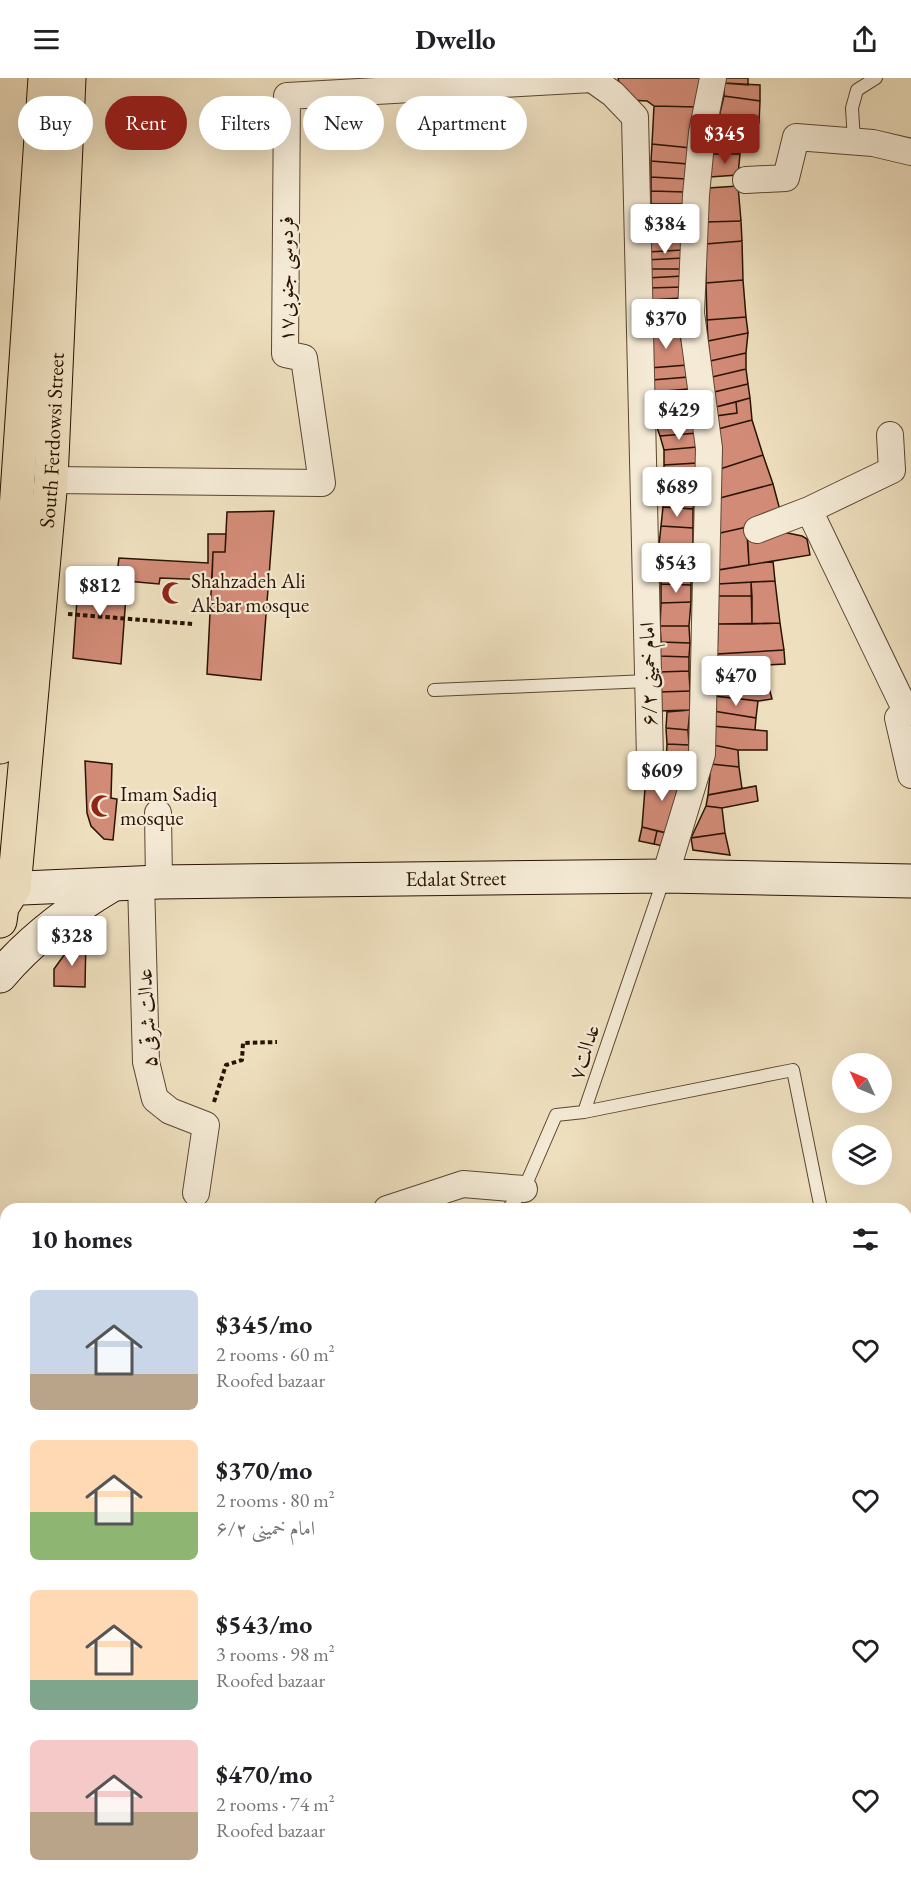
<!DOCTYPE html>
<html lang="en">
<head>
<meta charset="utf-8">
<style>
  :root { --surface:#fff; --page:#f2f2f2; --text:#202124; --muted:#757577; --accent:#8f2418 }
  body { margin:0; font-family:"EB Garamond",Amiri,serif; background:var(--page); color:var(--text); height:100vh; display:flex; flex-direction:column; font-size:22px; white-space:nowrap }
  * { box-sizing:border-box; margin:0 }
  p { font-size:20px; color:var(--muted) }
  .icon { flex:none; width:33px; height:33px; fill:none; stroke:currentColor; stroke-width:2; stroke-linecap:round; stroke-linejoin:round }
  .map { position:relative; flex:1; overflow:hidden }
  .panel { position:absolute; left:0px; top:1125px; width:912px; height:684px; display:flex; flex-direction:column; background:var(--surface); border-radius:18px 18px 0 0; box-shadow:0 6px 24px #0002 }
  .panel>* { flex:none }
  .hud { position:absolute; left:18px; top:18px; width:600px; height:54px; display:flex; gap:12px }
  .needle { width:39px; rotate:314deg }
  .tools { position:absolute; left:832px; top:975px; display:grid; gap:12px }
  .tools a { display:grid; place-items:center; width:60px; height:60px; border-radius:50%; background:var(--surface); box-shadow:0 6px 24px #0002; font-size:30px }
  .price { position:absolute; translate:-50% -51px; padding:0 14px; border-radius:6px; background:#fff; color:#222; font-size:20px; line-height:39px; filter:drop-shadow(0 2px 3px #0008) }
  .price::after { content:''; position:absolute; left:50%; top:36px; width:18px; height:14px; margin-left:-9px; background:inherit; clip-path:polygon(0 0,100% 0,50% 100%) }
  .price.selected { background:var(--accent); color:#fff }
  ul { padding:0; list-style:none }
  li { display:flex; align-items:center; gap:18px; height:150px; padding:0 30px }
  li span { display:grid; place-items:center; flex:none; width:168px; height:120px; border-radius:9px; color:#555 }
  li>.icon { margin-inline-start:auto }
  span .icon { width:72px; height:72px; fill:#fffc; stroke-width:1 }
  li b { font-size:26px }
  h2 { display:flex; justify-content:space-between; align-items:center; height:72px; padding:0 30px; font-size:26px }
  .chip { padding:0 21px; border-radius:27px; background:var(--surface); box-shadow:0 6px 24px #0002; font-size:21px; line-height:54px }
  .chip.selected { background:var(--accent); color:#fff }
  header { display:flex; justify-content:space-between; align-items:center; height:78px; padding:0 30px; background:var(--surface); font-size:27px; font-weight:700 }
  .map>svg:first-child { display:block }
</style>
</head>
<body>
<header><svg class="icon" aria-label="menu" viewBox="0 0 24 24"><path d="M4 6h16M4 12h16M4 18h16"/></svg>Dwello<svg class="icon" aria-label="share" viewBox="0 0 24 24"><path d="M12 15V3M7 8l5-5 5 5M5 13v7h14v-7"/></svg></header>
<div class="map">
<svg width="911" height="1809" viewBox="0 0 911 1809">
  <rect width="100%" height="100%" fill="#eedfbe"/>
  <filter id="stains"><feTurbulence type="fractalNoise" baseFrequency=".00333" numOctaves="4"/><feColorMatrix values="0 0 0 0 .2 0 0 0 0 .09 0 0 0 0 .02 0 0 0 .5 -.17"/></filter>
  <radialGradient id="worn" r=".72"><stop offset=".6" stop-color="#630" stop-opacity="0"/><stop offset="1" stop-color="#630" stop-opacity=".3"/></radialGradient>
  <path fill="#d28b77" stroke="#291302" stroke-width="1.5" d="M 618,0 L 701,0 L 697,29 L 654,28 L 647,23 L 629,22 L 621,14 Z
    M 724,0 L 748,0 L 748,7 L 724,5 Z
    M 724,5 L 760,7 L 760,23 L 724,18 Z
    M 724,18 L 760,23 L 759,45 L 718,43 Z
    M 654,28 L 697,29 L 691,70 L 652,66 Z
    M 718,43 L 741,43 L 740,76 L 712,76 Z
    M 652,66 L 691,70 L 688,86 L 651,83 Z
    M 712,76 L 740,76 L 738,97 L 710,99 Z
    M 651,83 L 688,86 L 686,101 L 651,99 Z
    M 651,99 L 686,101 L 685,114 L 651,113 Z
    M 738,108 L 741,143 L 706,144 L 708,110 Z
    M 651,113 L 685,114 L 683,126 L 651,126 Z
    M 651,126 L 683,126 L 682,159 L 649,161 Z
    M 741,143 L 742,163 L 706,166 L 706,144 Z
    M 682,159 L 682,172 L 648,174 L 649,161 Z
    M 742,163 L 743,202 L 706,205 L 706,166 Z
    M 682,172 L 683,180 L 645,182 L 648,174 Z
    M 683,180 L 683,191 L 646,191 L 645,182 Z
    M 646,191 L 683,191 L 683,198 L 647,200 Z
    M 683,198 L 683,209 L 648,210 L 647,200 Z
    M 743,202 L 746,239 L 707,242 L 706,205 Z
    M 683,209 L 682,220 L 649,222 L 648,210 Z
    M 682,220 L 678,236 L 646,239 L 649,222 Z
    M 678,236 L 679,253 L 646,256 L 646,239 Z
    M 746,239 L 748,255 L 708,263 L 707,242 Z
    M 679,253 L 687,287 L 650,290 L 646,256 Z
    M 748,255 L 746,275 L 710,283 L 708,263 Z
    M 746,275 L 746,291 L 712,299 L 710,283 Z
    M 687,287 L 688,299 L 652,302 L 650,290 Z
    M 746,291 L 748,306 L 714,314 L 712,299 Z
    M 688,299 L 689,311 L 653,314 L 652,302 Z
    M 748,306 L 750,320 L 716,329 L 714,314 Z
    M 689,311 L 691,325 L 653,327 L 653,314 Z
    M 750,320 L 752,342 L 718,351 L 716,338 L 737,335 L 736,324 Z
    M 736,324 L 737,335 L 716,338 L 716,329 Z
    M 691,325 L 694,341 L 655,344 L 653,327 Z
    M 694,341 L 697,355 L 660,358 L 655,344 Z
    M 752,342 L 763,377 L 720,391 L 718,351 Z
    M 697,355 L 697,369 L 664,372 L 660,358 Z
    M 697,369 L 697,385 L 664,387 L 664,372 Z
    M 763,377 L 773,406 L 720,420 L 720,391 Z
    M 697,385 L 697,414 L 664,412 L 664,387 Z
    M 773,406 L 781,436 L 747,449 L 720,455 L 720,420 Z
    M 664,412 L 697,414 L 693,431 L 663,429 Z
    M 663,429 L 693,431 L 693,450 L 661,448 Z
    M 274,433 L 261,602 L 207,596 L 213,474 L 225,474 L 227,434 Z
    M 661,448 L 693,450 L 693,467 L 659,467 Z
    M 747,449 L 749,487 L 718,492 L 720,455 Z
    M 783,454 L 802,458 L 807,461 L 810,477 L 749,487 L 747,456 Z
    M 208,456 L 226,456 L 225,474 L 213,474 L 212,502 L 160,500 L 159,506 L 116,502 L 119,480 L 208,485 Z
    M 659,467 L 693,467 L 692,486 L 660,486 Z
    M 773,483 L 775,503 L 718,506 L 718,492 Z
    M 660,486 L 692,486 L 691,507 L 661,506 Z
    M 79,492 L 116,494 L 116,502 L 127,504 L 121,586 L 73,580 Z
    M 775,503 L 780,545 L 752,546 L 751,504 Z
    M 751,504 L 752,518 L 718,518 L 718,506 Z
    M 661,506 L 691,507 L 691,524 L 661,525 Z
    M 718,518 L 752,518 L 752,546 L 718,546 Z
    M 691,524 L 689,548 L 660,548 L 661,525 Z
    M 780,545 L 784,572 L 717,576 L 718,546 Z
    M 660,548 L 689,548 L 690,565 L 661,564 Z
    M 661,564 L 690,565 L 689,579 L 659,578 Z
    M 784,572 L 785,586 L 716,590 L 717,576 Z
    M 659,578 L 689,579 L 689,593 L 659,594 Z
    M 767,588 L 768,606 L 716,604 L 716,590 Z
    M 689,593 L 690,613 L 659,614 L 659,594 Z
    M 716,604 L 768,606 L 772,621 L 758,623 L 715,618 Z
    M 690,613 L 690,632 L 658,633 L 659,614 Z
    M 715,618 L 758,623 L 756,640 L 713,633 Z
    M 690,632 L 688,652 L 666,650 L 667,634 Z
    M 713,633 L 756,640 L 755,652 L 713,648 Z
    M 713,648 L 767,653 L 767,672 L 738,672 L 713,667 Z
    M 666,650 L 688,652 L 689,667 L 667,666 Z
    M 667,666 L 689,667 L 691,687 L 666,686 Z
    M 713,667 L 738,672 L 739,689 L 711,686 Z
    M 85,683 L 112,686 L 111,720 L 117,721 L 113,762 L 104,761 L 91,748 L 87,735 Z
    M 666,686 L 691,687 L 687,699 L 666,698 Z
    M 711,686 L 739,689 L 742,711 L 708,717 Z
    M 646,698 L 687,699 L 671,756 L 642,749 Z
    M 756,708 L 758,723 L 722,730 L 706,728 L 708,717 Z
    M 706,728 L 722,730 L 725,755 L 691,760 Z
    M 642,749 L 657,753 L 654,766 L 639,763 Z
    M 657,753 L 671,756 L 667,769 L 654,766 Z
    M 725,755 L 730,777 L 693,772 L 691,760 Z
    M 86,858 L 85,909 L 54,908 L 54,891 L 67,873 L 77,863 Z"/>
  <g fill="none" stroke-linecap="round" stroke-linejoin="round">
    <g stroke="#5a4631" stroke-width="14">
      <path id="lane" d="M 854,63 L 852,30 L 857,12 L 876,0
        M 434,612 L 648,603
        M 584,1034 L 793,992 L 821,1131
        M 508,1131 L 524,1111 L 556,1037 L 584,1034 L 664,800
        M 84,1809 L 84,1803
        M 266,1809 L 268,1803"/>
    </g>
    <g stroke="#5a4631" stroke-width="28">
      <path id="street" d="M 746,102 L 786,100 L 796,59 L 873,65 L 911,74
        M 890,357 L 892,392 L 809,432 L 907,635
        M 51,402 L 322,405 L 304,280 L 285,276 L 287,18 L 592,1 L 613,16 L 635,39 L 650,681
        M 757,452 L 809,432
        M 911,633 L 898,640 L 911,697
        M 158,735 L 159,804
        M 665,798 L 702,676 L 709,370 L 691,235 L 696,117 L 702,55 L 713,0
        M 141,804 L 146,984 L 155,1021 L 170,1033 L 206,1047 L 196,1115
        M 387,1131 L 463,1106 L 524,1111
        M 0,1232 L 6,1230
        M 906,1542 L 911,1540
        M 0,1627 L 6,1638
        M 661,1803 L 663,1809"/>
    </g>
    <g stroke="#291302" stroke-width="35">
      <g id="secondary">
        <path id="s1" d="M 0,811 L 159,804 L 665,798 L 911,803"/>
        <path d="M 0,898 C 32,860 70,832 112,807"/>
      </g>
    </g>
    <g stroke="#291302" stroke-width="35">
      <g id="primary">
        <path d="M 0,669 L 45,0"/>
        <path id="s2" d="M 0,843 L 2,829 L 14,810 L 51,402 L 69,0"/>
      </g>
    </g>
    <path stroke="#291302" stroke-width="4" stroke-dasharray="4.5 3" stroke-linecap="butt" d="M 68,536 L 193,546
      M 214,1024 L 226,987 L 242,982 L 243,965 L 277,964
      M 0,1800 L 6,1798"/>
    <use href="#lane" stroke="#f4ead5" stroke-width="12"/>
    <use href="#street" stroke="#f4ead5" stroke-width="26"/>
    <use href="#secondary" stroke="#f4ead5" stroke-width="33"/>
    <use href="#primary" stroke="#eedfbe" stroke-width="33"/>
  </g>
  <defs>
    <g id="mosque-bare" transform="scale(1.8)"><path d="M3.5-4.9A6 6 0 1 0 3.5 4.9A5 5 0 1 1 3.5-4.9Z" fill="#8f2418" stroke="#f4ead5" stroke-width="2.5" paint-order="stroke"/></g>
  </defs>
  <g fill-rule="evenodd">
    <use href="#mosque-bare" x="173" y="515"/>
    <use href="#mosque-bare" x="102" y="728"/>
  </g>
  <g text-anchor="middle" stroke-width="4.5" stroke-linejoin="round" paint-order="stroke">
    <g font-size="21" fill="#291302" stroke="#f4ead5">
      <text transform="translate(286 201) rotate(-90)" y="7">فردوسی جنوبی۱۷</text>
      <text dy="7" stroke="none"><textPath href="#s2" startOffset="486">South Ferdowsi Street</textPath></text>
      <text transform="translate(648 596) rotate(-91)" y="7">امام خمینی ۶/۲</text>
      <text dy="7" stroke="none"><textPath href="#s1" startOffset="456">Edalat Street</textPath></text>
      <text transform="translate(147 940) rotate(-93)" y="7">عدالت شرقی ۵</text>
      <text transform="translate(584 974) rotate(-71)" y="7">عدالت۷</text>
    </g>
    <g font-size="21" fill="#291302" stroke="#f4ead5" text-anchor="start">
      <text x="191" y="510">Shahzadeh Ali<tspan x="191" dy="24">Akbar mosque</tspan></text>
      <text x="120" y="723">Imam Sadiq<tspan x="120" dy="24">mosque</tspan></text>
    </g>
  </g>
  <rect width="100%" height="100%" filter="url(#stains)"/>
  <rect width="100%" height="100%" fill="url(#worn)"/>
</svg>
<div class="tools">
<a><svg class="needle" viewBox="-14 -14 28 28"><path d="M0-13l5 13h-10z" fill="#e53935"/><path d="M0 13l5-13h-10z" fill="#757577"/></svg></a>
<a><svg class="icon" aria-label="layers" viewBox="0 0 24 24"><path d="M12 4l9 5-9 5-9-5zM3 14l9 5 9-5"/></svg></a>
</div>
<b class="price selected" style="left:725px;top:87px">$345</b>
<b class="price" style="left:665px;top:177px">$384</b>
<b class="price" style="left:666px;top:272px">$370</b>
<b class="price" style="left:679px;top:363px">$429</b>
<b class="price" style="left:677px;top:440px">$689</b>
<b class="price" style="left:676px;top:516px">$543</b>
<b class="price" style="left:100px;top:539px">$812</b>
<b class="price" style="left:736px;top:629px">$470</b>
<b class="price" style="left:662px;top:724px">$609</b>
<b class="price" style="left:72px;top:889px">$328</b>
<div class="hud">
<a class="chip">Buy</a>
<a class="chip selected">Rent</a>
<a class="chip">Filters</a>
<a class="chip">New</a>
<a class="chip">Apartment</a>
</div>
<section class="panel">
<h2>10 homes<svg class="icon" aria-label="filters" viewBox="0 0 24 24"><path d="M4 7h16M4 17h16"/><circle cx="9" cy="7" r="2"/><circle cx="15" cy="17" r="2"/></svg></h2>
<ul>
<li><span style="background:linear-gradient(#c9d6e8 70%,#b9a48a 0)"><svg class="icon" aria-label="home" viewBox="0 0 24 24"><path d="M3 11l9-7 9 7M6 9v11h12V9"/></svg></span><div><b>$345/mo</b><p>2 rooms · 60 m²</p><p>Roofed bazaar</p></div><svg class="icon" aria-label="heart" viewBox="0 0 24 24"><path d="M12 20l-8-8c-3-5 5-10 8-4 3-6 11-1 8 4z"/></svg></li>
<li><span style="background:linear-gradient(#ffd9b3 60%,#8fb573 0)"><svg class="icon" aria-label="home" viewBox="0 0 24 24"><path d="M3 11l9-7 9 7M6 9v11h12V9"/></svg></span><div><b>$370/mo</b><p>2 rooms · 80 m²</p><p>امام خمینی ۶/۲</p></div><svg class="icon" aria-label="heart" viewBox="0 0 24 24"><path d="M12 20l-8-8c-3-5 5-10 8-4 3-6 11-1 8 4z"/></svg></li>
<li><span style="background:linear-gradient(#ffd9b3 75%,#7fa58c 0)"><svg class="icon" aria-label="home" viewBox="0 0 24 24"><path d="M3 11l9-7 9 7M6 9v11h12V9"/></svg></span><div><b>$543/mo</b><p>3 rooms · 98 m²</p><p>Roofed bazaar</p></div><svg class="icon" aria-label="heart" viewBox="0 0 24 24"><path d="M12 20l-8-8c-3-5 5-10 8-4 3-6 11-1 8 4z"/></svg></li>
<li><span style="background:linear-gradient(#f6c9c9 60%,#b9a48a 0)"><svg class="icon" aria-label="home" viewBox="0 0 24 24"><path d="M3 11l9-7 9 7M6 9v11h12V9"/></svg></span><div><b>$470/mo</b><p>2 rooms · 74 m²</p><p>Roofed bazaar</p></div><svg class="icon" aria-label="heart" viewBox="0 0 24 24"><path d="M12 20l-8-8c-3-5 5-10 8-4 3-6 11-1 8 4z"/></svg></li>
</ul>
</section>
</div>
</body>
</html>
